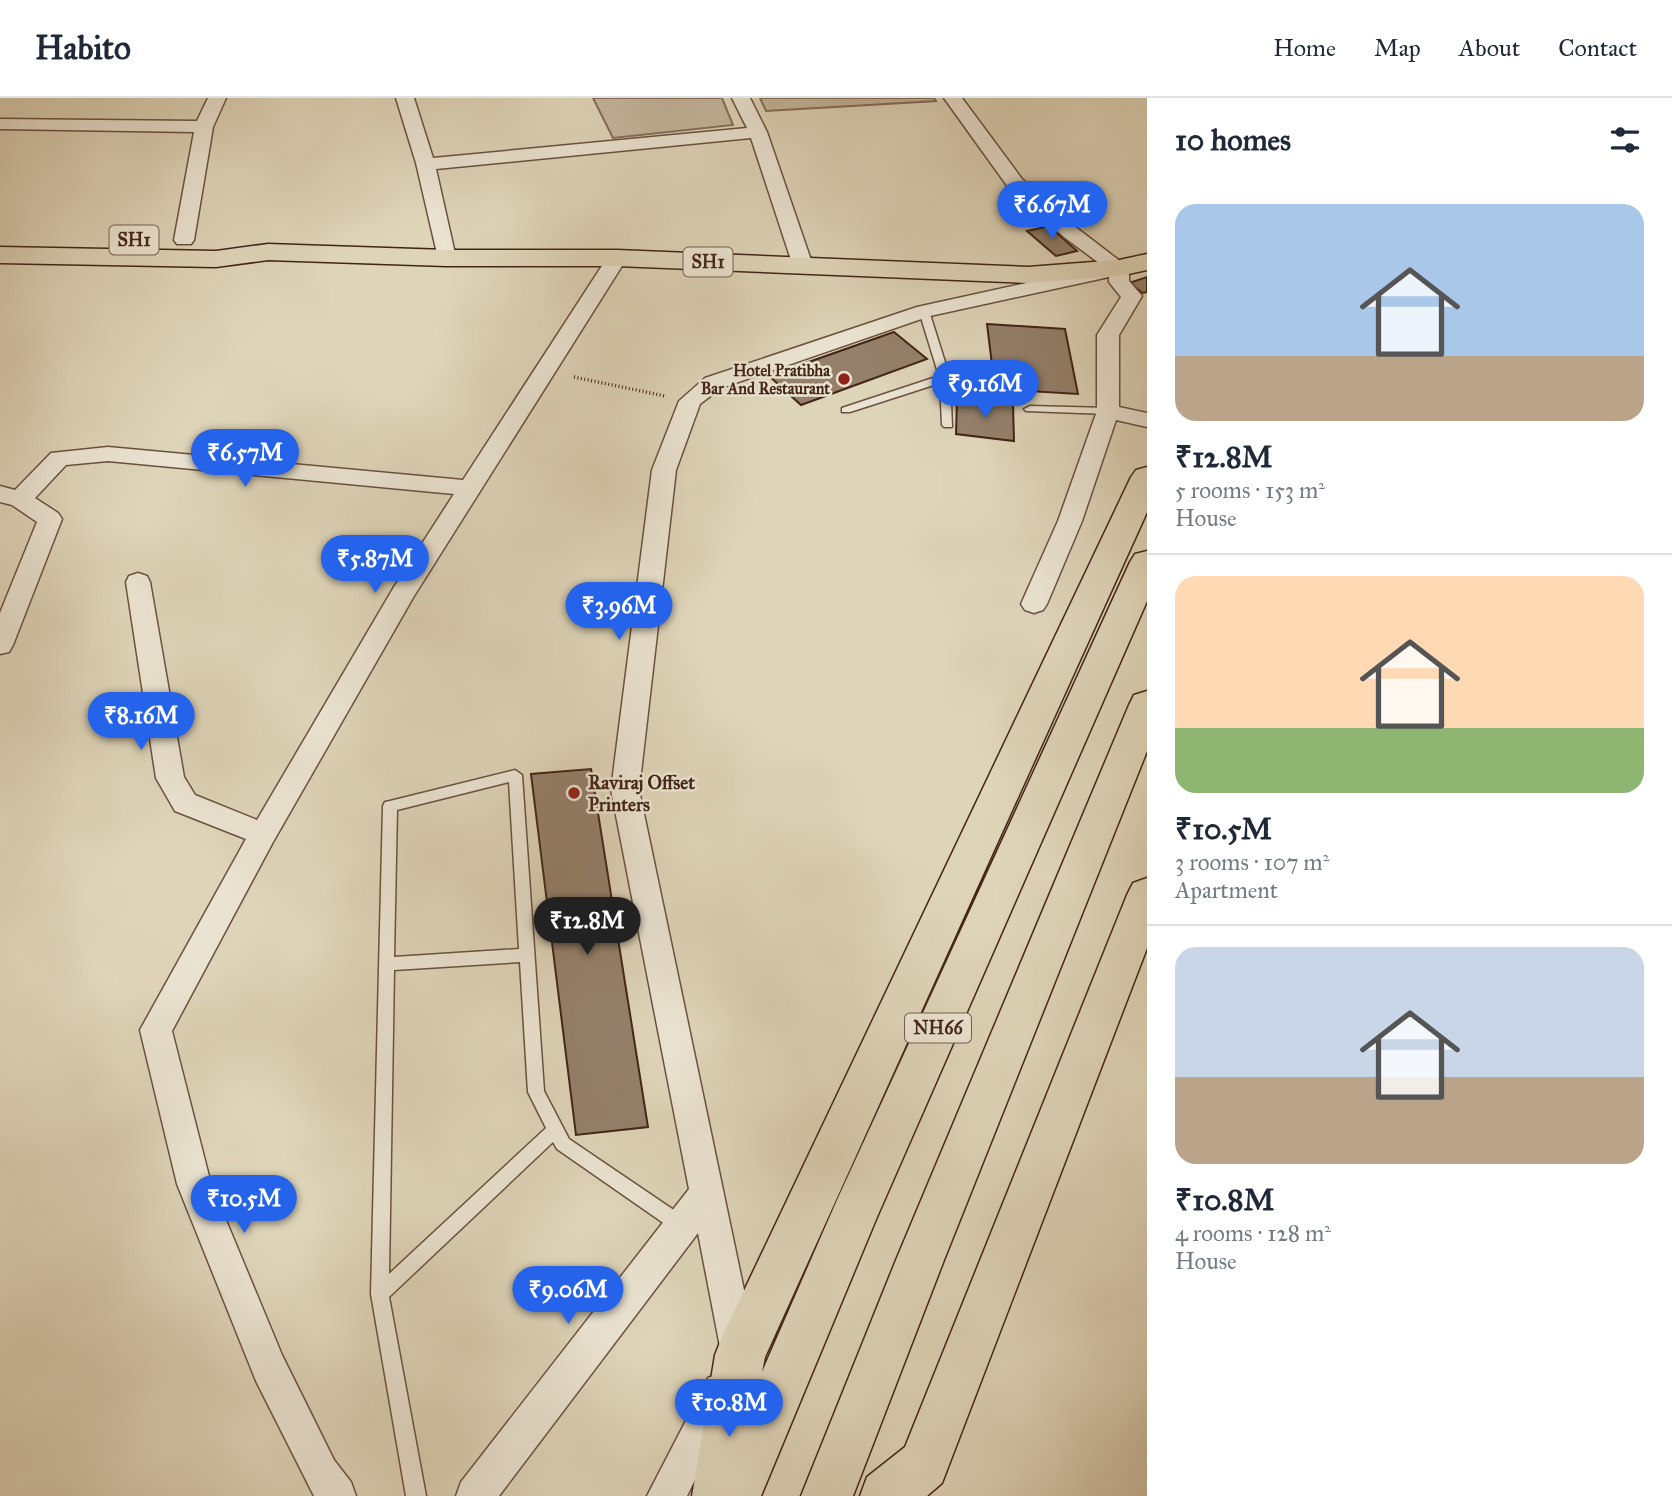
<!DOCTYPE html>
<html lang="en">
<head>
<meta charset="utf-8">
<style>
  :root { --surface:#fff; --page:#f6f6f7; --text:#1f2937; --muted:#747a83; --line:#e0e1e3; --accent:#2563eb }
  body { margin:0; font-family:"IM FELL Great Primer",serif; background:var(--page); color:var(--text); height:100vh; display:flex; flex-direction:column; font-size:26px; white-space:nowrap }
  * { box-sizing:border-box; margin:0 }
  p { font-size:23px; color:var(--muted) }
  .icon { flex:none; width:38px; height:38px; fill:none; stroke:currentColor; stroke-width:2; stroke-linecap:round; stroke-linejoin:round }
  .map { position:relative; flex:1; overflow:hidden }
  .details { display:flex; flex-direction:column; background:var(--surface); width:525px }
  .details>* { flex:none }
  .price { position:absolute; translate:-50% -60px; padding:0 16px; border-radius:24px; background:var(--accent); color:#fff; font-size:23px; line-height:46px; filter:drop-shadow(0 2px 4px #0008) }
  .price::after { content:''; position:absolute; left:50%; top:42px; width:21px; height:16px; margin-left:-10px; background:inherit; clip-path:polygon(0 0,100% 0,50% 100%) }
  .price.selected { background:#222; color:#fff }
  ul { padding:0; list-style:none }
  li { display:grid; align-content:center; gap:14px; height:371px; padding:0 28px }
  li+li { border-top:2px solid var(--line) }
  li span { display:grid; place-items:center; height:217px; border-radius:21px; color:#555 }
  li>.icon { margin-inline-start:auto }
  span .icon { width:126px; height:126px; fill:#fffc; stroke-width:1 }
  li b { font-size:30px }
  h2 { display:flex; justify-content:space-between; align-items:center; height:84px; padding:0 28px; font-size:30px }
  header { display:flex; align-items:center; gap:42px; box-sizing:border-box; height:98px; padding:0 35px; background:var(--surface); border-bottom:2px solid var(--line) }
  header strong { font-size:33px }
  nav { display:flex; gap:38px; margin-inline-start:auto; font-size:24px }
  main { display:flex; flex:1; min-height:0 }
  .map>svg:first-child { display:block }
</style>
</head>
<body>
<header>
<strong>Habito</strong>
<nav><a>Home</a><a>Map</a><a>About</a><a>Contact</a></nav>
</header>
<main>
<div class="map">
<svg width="1147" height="1398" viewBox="0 0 1147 1398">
  <rect width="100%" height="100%" fill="#ded4b8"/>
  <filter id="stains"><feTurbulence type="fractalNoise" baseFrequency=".00286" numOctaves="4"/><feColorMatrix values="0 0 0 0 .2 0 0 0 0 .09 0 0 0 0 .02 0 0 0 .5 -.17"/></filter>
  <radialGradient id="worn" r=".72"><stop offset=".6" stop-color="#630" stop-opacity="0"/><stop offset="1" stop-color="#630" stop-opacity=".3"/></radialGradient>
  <path fill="#c4b69d" stroke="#846e5a" stroke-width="2" d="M 593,0 L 722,0 L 733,27 L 613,40 Z
    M 760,0 L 934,0 L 936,3 L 766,13 Z"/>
  <path fill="#94806b" stroke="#432517" stroke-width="2" d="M 1049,128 L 1077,153 L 1056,158 L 1027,133 Z
    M 1147,179 L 1147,194 L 1143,195 L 1129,185 Z
    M 987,226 L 1065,231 L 1078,296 L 995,291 Z
    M 894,234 L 927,261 L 801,307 L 769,278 Z
    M 957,301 L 1013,306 L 1014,343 L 956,336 Z
    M 591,671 L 648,1029 L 576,1037 L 531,676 Z"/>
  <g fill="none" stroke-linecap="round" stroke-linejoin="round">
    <g stroke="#6a513f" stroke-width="3">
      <path id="lane" d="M 924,210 L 929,213 L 950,280 L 952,329 L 944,329 L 942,327 L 940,285 L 850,314 L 842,314 L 842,310 L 939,278 L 919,213 Z
        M 1030,308 L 1108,310 L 1114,313 L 1108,316 L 1026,313 L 1024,311 Z
        M 515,672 L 522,677 L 544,993 L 569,1041 L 687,1121 L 690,1127 L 687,1133 L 681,1135 L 675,1133 L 557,1051 L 553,1044 L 389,1199 L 426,1398 L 406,1398 L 371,1196 L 383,708 L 385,704 L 390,703 ZM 509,684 L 519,851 L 394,859 L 397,712 ZM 520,864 L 528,994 L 546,1030 L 389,1176 L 394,872 Z"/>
    </g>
    <g stroke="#6a513f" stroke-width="3">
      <path id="street" d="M 208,0 L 226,0 L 213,29 L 194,142 L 191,146 L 177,146 L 174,142 L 194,34 L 0,31 L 0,21 L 197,23 Z
        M 396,0 L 414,0 L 433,60 L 747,30 L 732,0 L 750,0 L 767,34 L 813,168 L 810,172 L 796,172 L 793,168 L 751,40 L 436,71 L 456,160 L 453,164 L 439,164 L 416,65 Z
        M 944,0 L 962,0 L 1022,81 L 1078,131 L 1129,170 L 1129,183 L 1142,198 L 1119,237 L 1119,309 L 1147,315 L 1147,329 L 1116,322 L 1082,423 L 1047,506 L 1043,512 L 1034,515 L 1025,512 L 1021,506 L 1058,423 L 1097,313 L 1097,237 L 1121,199 L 1109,184 L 1109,179 L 930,218 L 721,290 L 700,306 L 676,372 L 639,692 L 757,1254 L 752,1267 L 739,1272 L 726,1267 L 721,1254 L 698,1135 L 499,1398 L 456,1398 L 461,1384 L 689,1091 L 611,692 L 652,372 L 679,303 L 705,280 L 917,209 L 1103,168 L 1064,139 L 1008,89 Z
        M 617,154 L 624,156 L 627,160 L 414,498 L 273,744 L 172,933 L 211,1086 L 282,1257 L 334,1362 L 351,1384 L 356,1398 L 314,1398 L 256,1283 L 177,1086 L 140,932 L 246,741 L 175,713 L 156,680 L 126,484 L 129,478 L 138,475 L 147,478 L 150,484 L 184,679 L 195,697 L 257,722 L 394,489 L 454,396 L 108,363 L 66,367 L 35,400 L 58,415 L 62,421 L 13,547 L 9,554 L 0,556 L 0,515 L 37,424 L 12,407 L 0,404 L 0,388 L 15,392 L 51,355 L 108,349 L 463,382 L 607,160 L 610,156 Z
        M 721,1275 L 734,1280 L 739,1293 L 687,1398 L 647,1398 L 708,1280 Z"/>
    </g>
    <g stroke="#432517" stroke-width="3">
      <path id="primary" d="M 268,146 L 446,152 L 617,152 L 1028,169 L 1119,162 L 1147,156 L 1147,172 L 1119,178 L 1028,185 L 617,168 L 446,168 L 268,162 L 216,169 L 0,165 L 0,149 L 216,153 Z"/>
    </g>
    <g stroke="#432517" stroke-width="3">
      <path id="highway" d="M 1147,369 L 1147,414 L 765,1259 L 762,1274 L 837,1102 L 1130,464 L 1135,456 L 1147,453 L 1147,503 L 877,1119 L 761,1398 L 692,1398 L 715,1257 L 722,1239 L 1131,379 L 1136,372 Z
        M 1147,593 L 1147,653 L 944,1162 L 853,1398 L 801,1398 L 896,1162 L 1129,607 L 1134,597 Z
        M 1147,780 L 1147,850 L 942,1385 L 927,1398 L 860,1398 L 867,1379 L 905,1349 L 1127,797 L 1133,785 Z"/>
    </g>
    <path stroke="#432517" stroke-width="3.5" stroke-dasharray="1 2.5" stroke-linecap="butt" d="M 574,279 L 665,298"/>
    <use href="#lane" fill="#eae3d1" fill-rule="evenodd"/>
    <use href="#street" fill="#eae3d1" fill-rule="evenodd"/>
    <use href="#primary" fill="#ded4b8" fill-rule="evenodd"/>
    <use href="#highway" fill="#ded4b8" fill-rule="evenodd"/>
  </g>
  <g fill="#8f2418" stroke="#eae3d1" stroke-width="2.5">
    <circle cx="844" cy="281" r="7"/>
    <circle cx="574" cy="695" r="7"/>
  </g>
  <g text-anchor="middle" stroke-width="5" stroke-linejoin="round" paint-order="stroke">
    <g font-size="16" font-weight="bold" fill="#432517" stroke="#eae3d1" text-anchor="end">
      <text x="830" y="278">Hotel Pratibha<tspan x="830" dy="18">Bar And Restaurant</tspan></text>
    </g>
    <g fill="#eae3d1" stroke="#755e4f" stroke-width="2">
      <rect x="109.5" y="127.5" width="49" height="29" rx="5"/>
      <rect x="683.5" y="149.5" width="49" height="29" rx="5"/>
      <rect x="905" y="915.5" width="66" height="29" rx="5"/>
    </g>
    <g font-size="18" font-weight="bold" fill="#432517">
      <text x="134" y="148">SH1</text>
      <text x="708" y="170">SH1</text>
      <text x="938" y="936">NH66</text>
    </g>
    <g font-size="19" font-weight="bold" fill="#432517" stroke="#eae3d1" text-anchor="start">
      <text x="588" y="691">Raviraj Offset<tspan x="588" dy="22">Printers</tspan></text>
    </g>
  </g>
  <rect width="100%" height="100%" filter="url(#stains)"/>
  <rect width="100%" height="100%" fill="url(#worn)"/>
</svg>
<b class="price" style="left:1052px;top:143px">₹6.67M</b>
<b class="price" style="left:985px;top:322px">₹9.16M</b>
<b class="price" style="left:245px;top:391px">₹6.57M</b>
<b class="price" style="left:375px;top:497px">₹5.87M</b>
<b class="price" style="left:619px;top:544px">₹3.96M</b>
<b class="price" style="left:141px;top:654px">₹8.16M</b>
<b class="price selected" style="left:587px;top:859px">₹12.8M</b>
<b class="price" style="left:244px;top:1137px">₹10.5M</b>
<b class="price" style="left:568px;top:1228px">₹9.06M</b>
<b class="price" style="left:729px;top:1341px">₹10.8M</b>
</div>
<section class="details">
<h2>10 homes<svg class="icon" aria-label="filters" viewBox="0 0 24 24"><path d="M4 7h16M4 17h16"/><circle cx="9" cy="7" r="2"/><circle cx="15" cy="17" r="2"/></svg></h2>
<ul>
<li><span style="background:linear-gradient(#a9c7e8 70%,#b9a48a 0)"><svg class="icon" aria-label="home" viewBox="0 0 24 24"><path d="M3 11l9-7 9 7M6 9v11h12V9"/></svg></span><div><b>₹12.8M</b><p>5 rooms · 153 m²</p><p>House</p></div></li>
<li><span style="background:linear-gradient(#ffd9b3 70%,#8fb573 0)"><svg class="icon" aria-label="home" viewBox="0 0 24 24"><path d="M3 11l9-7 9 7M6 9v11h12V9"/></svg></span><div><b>₹10.5M</b><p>3 rooms · 107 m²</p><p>Apartment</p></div></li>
<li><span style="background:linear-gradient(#c9d6e8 60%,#b9a48a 0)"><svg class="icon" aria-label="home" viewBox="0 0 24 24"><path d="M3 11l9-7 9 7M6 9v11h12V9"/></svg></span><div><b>₹10.8M</b><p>4 rooms · 128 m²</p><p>House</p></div></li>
</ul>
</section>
</main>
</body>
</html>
